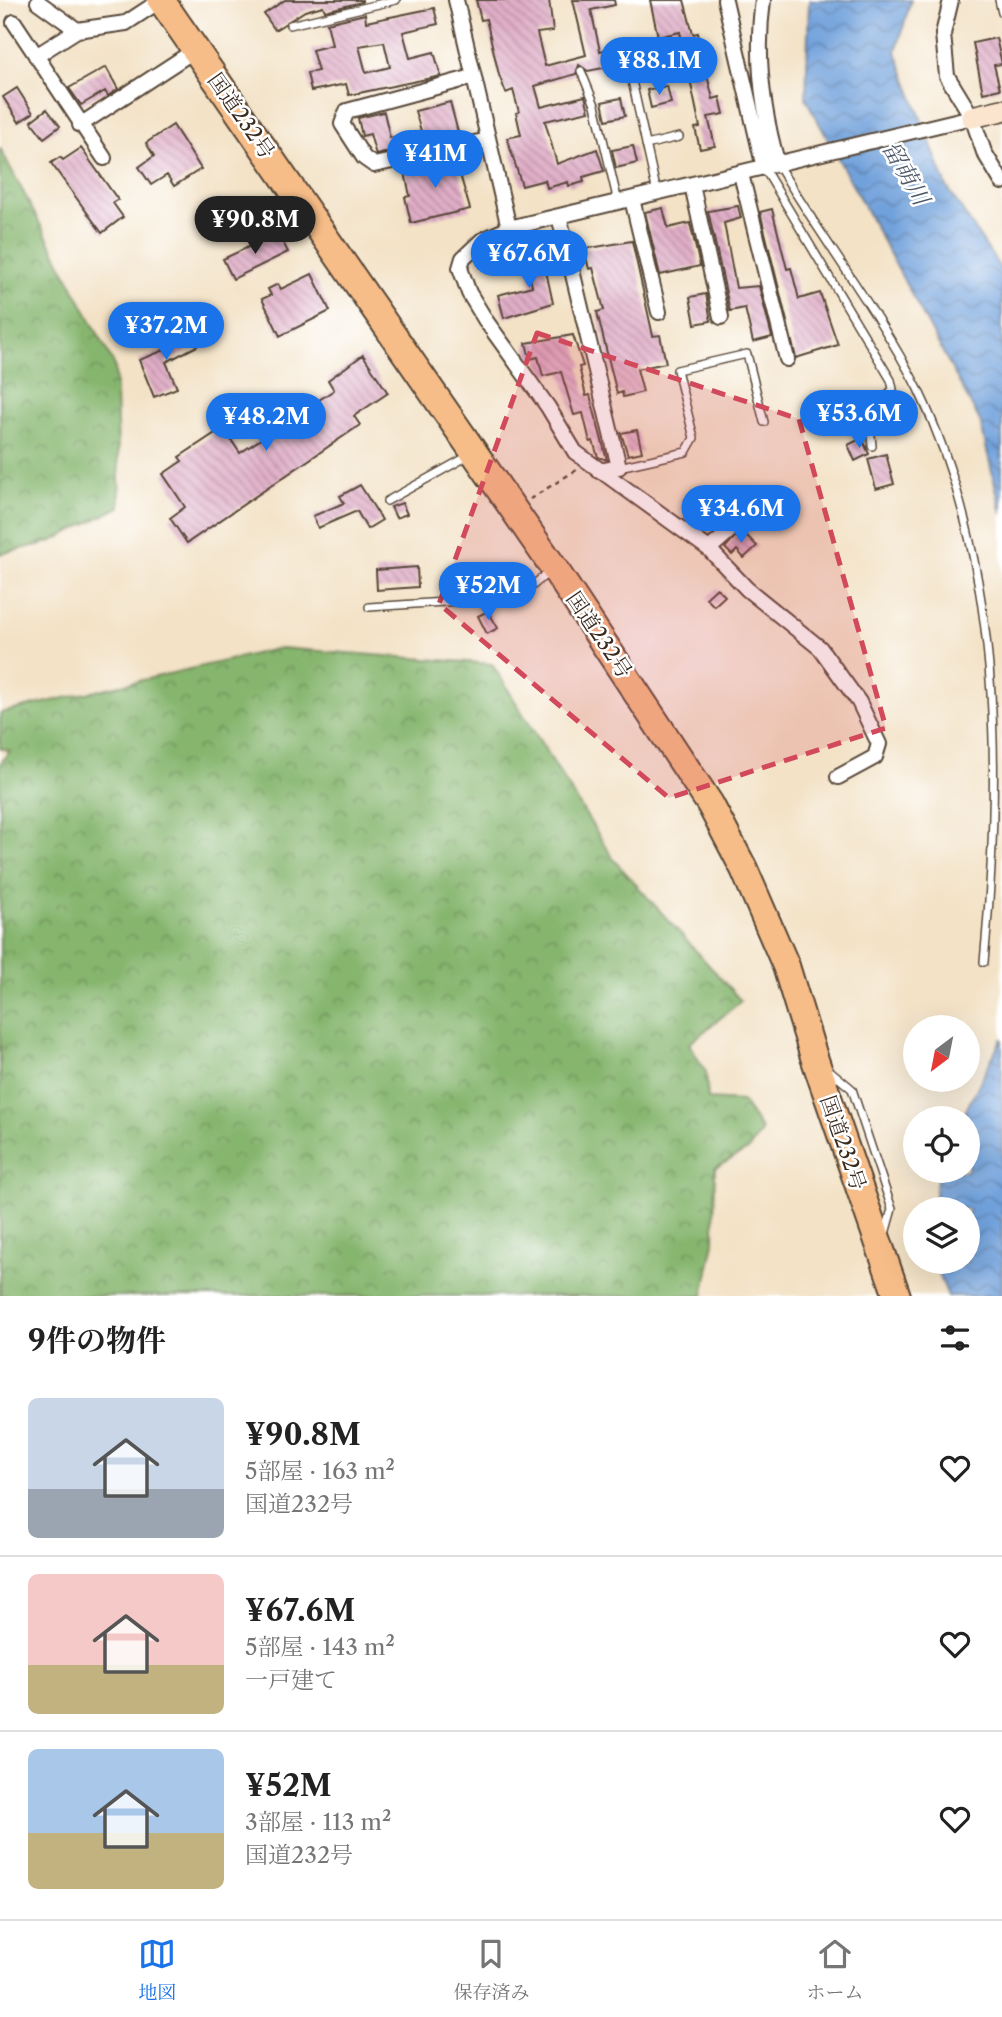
<!DOCTYPE html>
<html lang="ja">
<head>
<meta charset="utf-8">
<style>
  :root { --surface:#fff; --page:#f2f2f2; --text:#222; --muted:#767676; --line:#e0e0e0; --accent:#1a73e8 }
  body { margin:0; font-family:"Libre Caslon Text","Noto Serif JP",serif; background:var(--page); color:var(--text); height:100vh; display:flex; flex-direction:column; font-size:26px; white-space:nowrap }
  * { box-sizing:border-box; margin:0 }
  p { font-size:23px; color:var(--muted) }
  .icon { flex:none; width:38px; height:38px; fill:none; stroke:currentColor; stroke-width:2; stroke-linecap:round; stroke-linejoin:round }
  .map { position:relative; height:1296px; overflow:hidden }
  .panel { display:flex; flex-direction:column; background:var(--surface); flex:1 }
  .panel>* { flex:none }
  .needle { width:46px; rotate:212deg }
  .fabs { position:absolute; left:903px; top:1015px; display:grid; gap:14px }
  .fabs a { display:grid; place-items:center; width:77px; height:77px; border-radius:50%; background:var(--surface); box-shadow:0 7px 28px #0002; font-size:35px }
  .price { position:absolute; translate:-50% -60px; padding:0 16px; border-radius:24px; background:var(--accent); color:#fff; font-size:23px; line-height:46px; filter:drop-shadow(0 2px 4px #0008) }
  .price::after { content:''; position:absolute; left:50%; top:42px; width:21px; height:16px; margin-left:-10px; background:inherit; clip-path:polygon(0 0,100% 0,50% 100%) }
  .price.active { background:#222; color:#fff }
  ul { padding:0; list-style:none }
  li { display:flex; align-items:center; gap:21px; height:175px; padding:0 28px }
  li+li { border-top:2px solid var(--line) }
  li span { display:grid; place-items:center; flex:none; width:196px; height:140px; border-radius:10px; color:#555 }
  li>.icon { margin-inline-start:auto }
  span .icon { width:84px; height:84px; fill:#fffc; stroke-width:1 }
  li b { font-size:30px }
  h2 { display:flex; justify-content:space-between; align-items:center; height:84px; padding:0 28px; font-size:30px }
  .dock { display:flex; justify-content:space-around; align-items:center; height:98px; border-top:2px solid var(--line); background:var(--surface); font-size:19px; color:var(--muted) }
  .dock a { display:grid; justify-items:center; gap:4px }
  .dock .active { color:var(--accent) }
  .map>svg:first-child { display:block }
</style>
</head>
<body>
<div class="map">
<svg width="1002" height="1296" viewBox="0 0 1002 1296">
  <defs>
    <pattern id="forest-crowns" width="20" height="18" patternUnits="userSpaceOnUse" patternTransform="scale(1.75)"><rect width="20" height="18" fill="#86b66e"/><path d="M2 6a3 3 0 1 1 6 0M12 15a3 3 0 1 1 6 0" fill="none" stroke="#6f945a"/></pattern>
    <pattern id="water-waves" width="16" height="10" patternUnits="userSpaceOnUse" patternTransform="scale(1.75)"><rect width="16" height="10" fill="#71a1db"/><path d="M0 5q4-4 8 0t8 0" fill="none" stroke="#5e83b1"/></pattern>
    <pattern id="building-back-hatch" width="6" height="6" patternUnits="userSpaceOnUse" patternTransform="scale(1.75)"><rect width="6" height="6" fill="#e0aec7"/><path d="M-1 5l2 2M0 0l6 6M5-1l2 2" fill="none" stroke="#b78ea1"/></pattern>
  </defs>
  <rect width="100%" height="100%" fill="#fff"/>
  <filter id="ink" filterUnits="userSpaceOnUse"><feTurbulence type="fractalNoise" baseFrequency=".0143" numOctaves="2"/><feDisplacementMap in="SourceGraphic" scale="14" xChannelSelector="R" yChannelSelector="G"/><feConvolveMatrix kernelMatrix="1 2 1 2 8 2 1 2 1" color-interpolation-filters="sRGB"/></filter>
  <filter id="wash" filterUnits="userSpaceOnUse"><feTurbulence type="fractalNoise" baseFrequency=".00686" numOctaves="4" result="noise"/><feDisplacementMap in="SourceGraphic" scale="28" xChannelSelector="R" yChannelSelector="G"/><feGaussianBlur stdDeviation="1.57" result="paint"/><feColorMatrix in="noise" values="0 0 0 0 0 0 0 0 0 0 0 0 0 0 0 0 0 1.4 0 .05"/><feComposite in="paint" operator="in"/></filter>
  <g filter="url(#wash)">
    <rect width="100%" height="100%" fill="#f3e2c6"/>
    <path fill="url(#forest-crowns)" stroke="#607046" stroke-width="2" d="M 0,148 L 115,366 L 120,507 L 50,542 L 0,554 Z
      M 280,648 L 492,664 L 614,860 L 741,1001 L 689,1044 L 706,1072 L 708,1099 L 742,1101 L 762,1130 L 748,1150 L 715,1168 L 714,1242 L 703,1296 L 0,1296 L 0,764 L 10,751 L 0,748 L 0,713 Z"/>
    <path fill="url(#water-waves)" stroke="#56667c" stroke-width="2" d="M 809,0 L 911,0 L 896,52 L 947,187 L 1002,271 L 1002,514 L 980,421 L 806,99 Z
      M 1002,1038 L 1002,1296 L 948,1296 L 934,1262 L 968,1262 L 968,1209 L 933,1209 L 938,1171 L 968,1171 L 968,1118 L 962,1118 Z"/>
    <g id="blocks">
      <path fill="url(#building-back-hatch)" fill-rule="evenodd" d="M 285,0 L 362,0 L 362,2 L 325,11 L 323,6 L 305,11 L 275,30 L 264,14 Z
        M 476,0 L 549,0 L 553,31 L 537,33 L 545,66 L 586,55 L 573,0 L 614,0 L 615,5 L 591,10 L 600,51 L 608,49 L 613,66 L 588,71 L 579,65 L 576,74 L 535,86 L 541,107 L 585,96 L 589,111 L 545,121 L 557,164 L 597,149 L 604,171 L 583,177 L 584,182 L 569,186 L 568,182 L 547,188 L 545,180 L 522,186 L 507,138 L 521,135 L 516,113 L 519,112 L 513,90 L 506,93 L 499,75 L 486,19 L 481,20 Z
        M 650,0 L 684,0 L 693,34 L 698,33 L 700,42 L 704,41 L 704,63 L 713,99 L 720,97 L 724,114 L 708,117 L 715,146 L 700,149 L 695,128 L 700,127 L 680,32 L 658,37 Z
        M 434,8 L 438,24 L 403,32 L 410,58 L 434,52 L 441,76 L 349,95 L 346,84 L 311,91 L 307,73 L 318,71 L 312,50 L 332,45 L 327,23 L 365,14 L 366,22 ZM 384,42 L 390,67 L 366,73 L 359,46 Z
        M 653,37 L 659,56 L 639,62 L 633,43 Z
        M 996,38 L 1002,64 L 994,65 L 1000,89 L 983,93 L 973,43 Z
        M 106,67 L 118,89 L 108,96 L 105,91 L 81,105 L 69,88 Z
        M 667,86 L 671,103 L 651,108 L 647,90 Z
        M 17,88 L 33,113 L 19,122 L 3,97 Z
        M 621,98 L 625,116 L 606,120 L 602,102 Z
        M 450,102 L 459,136 L 376,155 L 370,134 L 362,136 L 358,118 L 384,112 L 390,138 L 421,131 L 415,111 Z
        M 47,109 L 60,126 L 44,138 L 31,121 Z
        M 173,125 L 201,169 L 174,186 L 167,175 L 151,185 L 139,167 L 154,156 L 146,143 Z
        M 633,146 L 637,163 L 616,168 L 612,150 Z
        M 81,148 L 118,200 L 113,203 L 123,217 L 102,233 L 51,163 L 60,157 L 63,160 Z
        M 455,157 L 470,209 L 411,223 L 405,197 L 410,196 L 404,168 Z
        M 738,206 L 741,218 L 724,223 L 736,288 L 759,286 L 772,337 L 753,342 L 745,308 L 730,311 L 708,211 Z
        M 663,208 L 668,228 L 690,223 L 700,266 L 660,275 L 645,212 Z
        M 772,209 L 787,269 L 791,268 L 799,299 L 820,293 L 838,345 L 796,358 L 760,212 Z
        M 278,233 L 288,252 L 233,279 L 223,259 Z
        M 632,241 L 653,336 L 660,335 L 666,363 L 637,369 L 643,392 L 623,397 L 622,392 L 617,394 L 597,312 L 604,310 L 593,268 L 589,269 L 584,249 Z
        M 542,253 L 553,303 L 504,318 L 498,295 L 532,286 L 525,256 Z
        M 312,274 L 330,311 L 280,336 L 262,299 L 271,295 L 268,289 L 278,284 L 281,289 Z
        M 706,294 L 711,321 L 695,324 L 690,297 Z
        M 186,327 L 197,346 L 166,362 L 177,388 L 154,397 L 139,360 L 170,348 L 165,338 Z
        M 573,335 L 583,366 L 579,367 L 586,396 L 590,395 L 607,460 L 598,457 L 593,441 L 590,442 L 583,413 L 574,415 L 561,372 L 543,376 L 538,357 L 530,359 L 526,343 Z
        M 363,355 L 388,393 L 354,416 L 360,425 L 187,543 L 170,518 L 185,507 L 163,474 L 182,461 L 179,457 L 223,428 L 240,453 L 334,390 L 328,380 Z
        M 637,430 L 642,452 L 628,455 L 621,433 Z
        M 862,438 L 869,454 L 855,461 L 848,445 Z
        M 886,454 L 894,484 L 876,489 L 868,459 Z
        M 360,485 L 382,520 L 367,529 L 357,511 L 318,528 L 313,516 L 344,503 L 340,496 Z
        M 694,492 L 709,506 L 713,503 L 728,520 L 715,531 L 685,500 Z
        M 402,503 L 407,514 L 396,518 L 391,507 Z
        M 741,530 L 757,546 L 744,558 L 737,550 L 732,555 L 725,548 Z
        M 417,567 L 418,587 L 377,590 L 376,570 Z
        M 717,588 L 725,596 L 714,606 L 706,598 Z
        M 488,611 L 498,628 L 487,634 L 478,616 Z"/>
    </g>
  </g>
  <g filter="url(#ink)">
    <use href="#blocks" fill-opacity="0" stroke="#574637" stroke-width="2"/>
    <g fill="none" stroke-linecap="round" stroke-linejoin="round">
      <g stroke="#574637" stroke-width="10">
        <path id="lane" d="M 999,0 L 1002,13
          M 290,25 L 396,0
          M 626,54 L 657,193
          M 581,71 L 595,105 L 618,202
          M 646,145 L 679,137
          M 778,165 C 823,240 878,311 918,389 C 1002,564 1002,771 984,962
          M 764,168 L 891,380 L 893,389 L 869,415 L 872,446
          M 619,467 L 686,452 L 694,438 L 677,370 L 747,354 L 764,422
          M 387,501 L 470,455
          M 369,607 L 505,598 L 525,592 L 550,571
          M 828,1069 L 852,1089 L 892,1209 L 885,1234"/>
      </g>
      <g stroke="#574637" stroke-width="18">
        <path id="street" d="M 456,0 L 509,228
          M 725,0 L 764,168
          M 763,0 C 755,57 762,110 778,165
          M 951,0 L 943,34 L 947,76 L 972,117 L 984,152 L 1002,182
          M 38,2 L 77,30
          M 14,22 L 104,158
          M 36,56 L 77,30 L 126,23 L 161,0
          M 473,77 L 347,111 L 342,124 L 364,158 L 374,165 L 488,140
          M 80,125 L 195,50
          M 741,174 L 787,359
          M 692,185 L 721,317
          M 632,199 L 659,312
          M 559,216 L 619,467 L 599,471
          M 709,549 L 732,529
          M 838,777 L 875,757 L 879,744 L 859,702 L 820,648 L 747,589 L 709,549 L 575,452 L 548,407 L 486,321 L 469,293 L 460,268 L 463,258 L 481,241 L 509,228 L 972,117"/>
      </g>
      <g stroke="#574637" stroke-width="24">
        <path id="secondary" d="M 972,117 L 1002,110"/>
      </g>
      <g stroke="#574637" stroke-width="30">
        <path id="highway" d="M 161,0 L 554,568 L 710,804 L 744,869 L 786,966 L 814,1057 L 897,1296"/>
      </g>
      <path stroke="#574637" stroke-width="2.5" stroke-dasharray="5 5" stroke-linecap="butt" d="M 530,499 L 578,469"/>
      <use href="#lane" stroke="#fff" stroke-width="7"/>
      <use href="#street" stroke="#fff" stroke-width="14"/>
      <use href="#secondary" stroke="#fce5cf" stroke-width="21"/>
      <use href="#highway" stroke="#f7bd88" stroke-width="26"/>
    </g>
  </g>
  <path fill="#d1495b" fill-opacity="0.2" stroke="#d1495b" stroke-width="5" stroke-dasharray="14 9" stroke-linejoin="round" d="M 537,333 L 799,419 L 886,728 L 669,798 L 439,604 Z"/>
  <g text-anchor="middle" stroke-width="5" stroke-linejoin="round" paint-order="stroke">
    <g font-size="21" fill="#3b2a1e" stroke="#fff">
      <text transform="translate(241 116) rotate(55)" y="7">国道232号</text>
      <text transform="translate(599 635) rotate(56)" y="7">国道232号</text>
      <text transform="translate(843 1143) rotate(71)" y="7">国道232号</text>
    </g>
    <g font-size="23" font-style="italic" fill="#515a6a" stroke="#fff">
      <text transform="translate(906 173) rotate(60)" y="8">留萌川</text>
    </g>
  </g>
</svg>
<div class="fabs">
<a><svg class="needle" viewBox="-14 -14 28 28"><path d="M0-13l5 13h-10z" fill="#e53935"/><path d="M0 13l5-13h-10z" fill="#767676"/></svg></a>
<a><svg class="icon" aria-label="locate" viewBox="0 0 24 24"><circle cx="12" cy="12" r="6"/><path d="M12 2v4M12 18v4M2 12h4M18 12h4"/></svg></a>
<a><svg class="icon" aria-label="layers" viewBox="0 0 24 24"><path d="M12 4l9 5-9 5-9-5zM3 14l9 5 9-5"/></svg></a>
</div>
<b class="price" style="left:659px;top:97px">¥88.1M</b>
<b class="price" style="left:435px;top:190px">¥41M</b>
<b class="price active" style="left:255px;top:256px">¥90.8M</b>
<b class="price" style="left:529px;top:290px">¥67.6M</b>
<b class="price" style="left:166px;top:362px">¥37.2M</b>
<b class="price" style="left:859px;top:450px">¥53.6M</b>
<b class="price" style="left:266px;top:453px">¥48.2M</b>
<b class="price" style="left:741px;top:545px">¥34.6M</b>
<b class="price" style="left:488px;top:622px">¥52M</b>
</div>
<section class="panel">
<h2>9件の物件<svg class="icon" aria-label="filters" viewBox="0 0 24 24"><path d="M4 7h16M4 17h16"/><circle cx="9" cy="7" r="2"/><circle cx="15" cy="17" r="2"/></svg></h2>
<ul>
<li><span style="background:linear-gradient(#c9d6e8 65%,#9aa5b1 0)"><svg class="icon" aria-label="home" viewBox="0 0 24 24"><path d="M3 11l9-7 9 7M6 9v11h12V9"/></svg></span><div><b>¥90.8M</b><p>5部屋 · 163 m²</p><p>国道232号</p></div><svg class="icon" aria-label="heart" viewBox="0 0 24 24"><path d="M12 20l-8-8c-3-5 5-10 8-4 3-6 11-1 8 4z"/></svg></li>
<li><span style="background:linear-gradient(#f6c9c9 65%,#c2b280 0)"><svg class="icon" aria-label="home" viewBox="0 0 24 24"><path d="M3 11l9-7 9 7M6 9v11h12V9"/></svg></span><div><b>¥67.6M</b><p>5部屋 · 143 m²</p><p>一戸建て</p></div><svg class="icon" aria-label="heart" viewBox="0 0 24 24"><path d="M12 20l-8-8c-3-5 5-10 8-4 3-6 11-1 8 4z"/></svg></li>
<li><span style="background:linear-gradient(#a9c7e8 60%,#c2b280 0)"><svg class="icon" aria-label="home" viewBox="0 0 24 24"><path d="M3 11l9-7 9 7M6 9v11h12V9"/></svg></span><div><b>¥52M</b><p>3部屋 · 113 m²</p><p>国道232号</p></div><svg class="icon" aria-label="heart" viewBox="0 0 24 24"><path d="M12 20l-8-8c-3-5 5-10 8-4 3-6 11-1 8 4z"/></svg></li>
</ul>
</section>
<nav class="dock">
<a class="active"><svg class="icon" aria-label="map" viewBox="0 0 24 24"><path d="M3 6l6-2 6 2 6-2v14l-6 2-6-2-6 2zM9 4v14M15 6v14"/></svg>地図</a>
<a><svg class="icon" aria-label="saved" viewBox="0 0 24 24"><path d="M7 4h10v16l-5-4-5 4z"/></svg>保存済み</a>
<a><svg class="icon" aria-label="home" viewBox="0 0 24 24"><path d="M3 11l9-7 9 7M6 9v11h12V9"/></svg>ホーム</a>
</nav>
</body>
</html>
